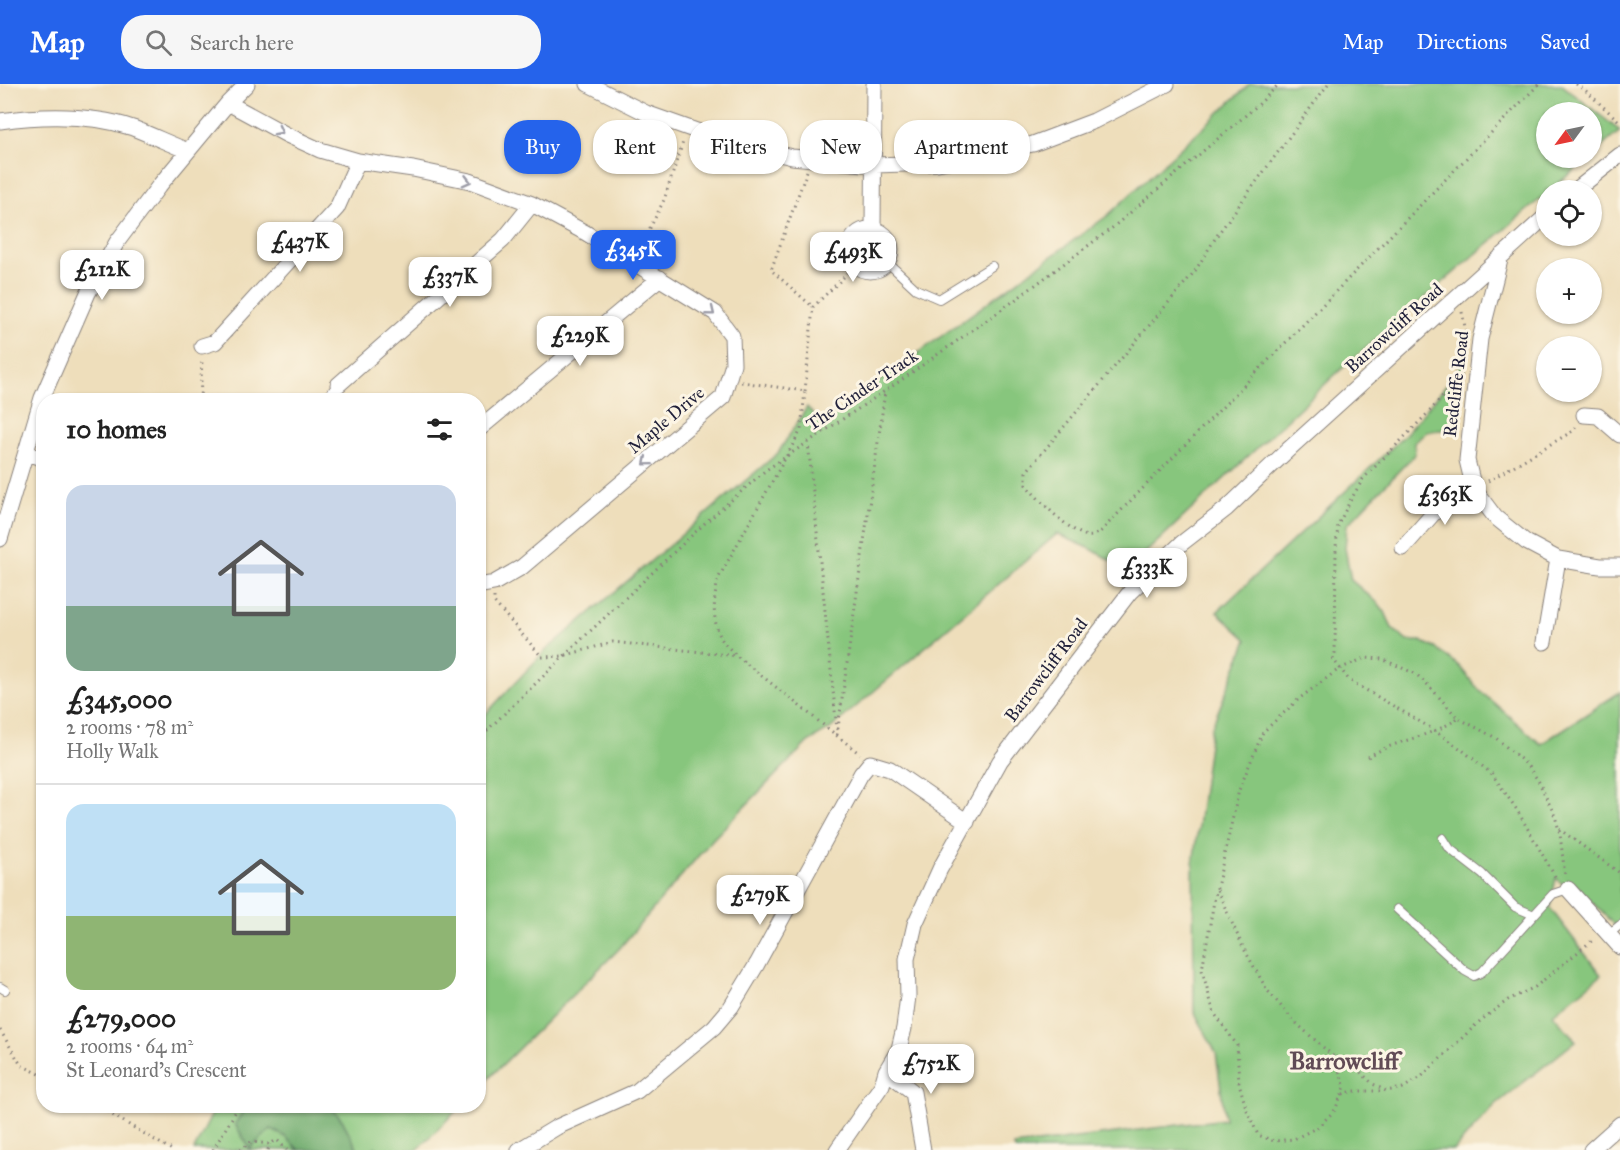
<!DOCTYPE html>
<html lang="en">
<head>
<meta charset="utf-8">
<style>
  :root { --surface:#fff; --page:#f6f6f6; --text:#222; --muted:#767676; --line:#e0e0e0; --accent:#2563eb }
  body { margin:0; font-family:"IM FELL Great Primer",serif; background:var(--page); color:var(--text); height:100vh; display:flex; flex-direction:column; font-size:22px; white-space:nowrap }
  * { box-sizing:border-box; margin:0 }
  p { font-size:20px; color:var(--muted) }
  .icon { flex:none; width:33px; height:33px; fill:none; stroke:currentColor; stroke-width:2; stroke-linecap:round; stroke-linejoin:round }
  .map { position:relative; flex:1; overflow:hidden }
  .panel { position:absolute; left:36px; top:309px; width:450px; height:720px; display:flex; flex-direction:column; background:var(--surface); border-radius:24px; box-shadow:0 2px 4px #0004 }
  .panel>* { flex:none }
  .guide { position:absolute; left:504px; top:36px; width:570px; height:54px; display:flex; gap:12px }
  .needle { width:39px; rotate:237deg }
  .controls { position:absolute; left:1536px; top:18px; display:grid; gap:12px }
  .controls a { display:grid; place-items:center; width:66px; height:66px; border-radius:50%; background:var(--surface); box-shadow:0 2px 4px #0004; font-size:30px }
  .price { position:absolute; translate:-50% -51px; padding:0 14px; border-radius:12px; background:#fff; color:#222; font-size:20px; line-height:39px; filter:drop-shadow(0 2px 3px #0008) }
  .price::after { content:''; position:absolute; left:50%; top:36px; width:18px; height:14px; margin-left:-9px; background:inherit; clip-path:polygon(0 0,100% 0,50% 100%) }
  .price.selected { background:var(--accent); color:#fff }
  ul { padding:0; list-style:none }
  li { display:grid; align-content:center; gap:12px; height:318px; padding:0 30px }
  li+li { border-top:2px solid var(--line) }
  li span { display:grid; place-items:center; height:186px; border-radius:18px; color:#555 }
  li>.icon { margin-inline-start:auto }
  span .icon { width:108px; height:108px; fill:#fffc; stroke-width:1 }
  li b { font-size:26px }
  h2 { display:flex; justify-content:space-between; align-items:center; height:72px; padding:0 30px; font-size:26px }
  .tag { padding:0 21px; border-radius:24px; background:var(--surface); box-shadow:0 2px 4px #0004; font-size:21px; line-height:54px }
  .tag.selected { background:var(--accent); color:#fff }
  header { display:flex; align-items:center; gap:36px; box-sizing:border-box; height:84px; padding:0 30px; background:var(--accent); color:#fff }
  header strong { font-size:28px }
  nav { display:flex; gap:33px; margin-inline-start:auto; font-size:21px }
  .search { width:420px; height:54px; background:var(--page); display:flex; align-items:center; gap:15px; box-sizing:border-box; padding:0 21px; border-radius:24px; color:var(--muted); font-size:22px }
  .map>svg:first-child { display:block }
</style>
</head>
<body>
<header>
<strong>Map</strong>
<div class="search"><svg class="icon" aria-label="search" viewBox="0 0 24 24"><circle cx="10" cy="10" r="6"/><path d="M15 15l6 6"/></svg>Search here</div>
<nav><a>Map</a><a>Directions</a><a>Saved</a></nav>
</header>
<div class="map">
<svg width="1620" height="1066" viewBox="0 0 1620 1066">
  <rect width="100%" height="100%" fill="#fcf5e5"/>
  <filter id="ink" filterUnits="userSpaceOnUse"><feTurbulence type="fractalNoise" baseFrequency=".0167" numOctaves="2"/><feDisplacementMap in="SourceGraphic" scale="12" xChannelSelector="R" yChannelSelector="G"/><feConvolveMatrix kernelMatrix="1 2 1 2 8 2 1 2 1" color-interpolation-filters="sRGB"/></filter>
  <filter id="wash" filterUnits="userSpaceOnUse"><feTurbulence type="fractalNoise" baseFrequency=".008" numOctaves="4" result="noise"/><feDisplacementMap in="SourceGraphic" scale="24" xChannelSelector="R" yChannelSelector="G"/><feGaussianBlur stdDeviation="1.35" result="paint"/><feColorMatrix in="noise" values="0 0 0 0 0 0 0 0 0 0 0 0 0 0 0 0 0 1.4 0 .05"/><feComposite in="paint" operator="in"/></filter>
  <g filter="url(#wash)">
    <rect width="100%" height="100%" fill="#eedebb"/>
    <path fill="#87c67d" stroke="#54745c" stroke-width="1.5" d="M 1250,0 L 1561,0 L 1620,47 L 1592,71 L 1592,28 L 1546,28 L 1546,74 L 1589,74 L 1550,106 L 1546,106 L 1546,110 L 1337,289 L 1127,486 L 1091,465 L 1057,450 L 830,645 L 808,658 L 712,756 L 618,866 L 479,1004 L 479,637 L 544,568 L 778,369 L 807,323 L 822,341 L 856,314 L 1107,132 Z
      M 1464,277 L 1456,345 L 1427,347 L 1414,359 L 1415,370 L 1347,441 L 1345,464 L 1351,496 L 1379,520 L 1385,528 L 1392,544 L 1407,557 L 1421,557 L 1437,565 L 1459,582 L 1479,606 L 1541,660 L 1620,608 L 1620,845 L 1619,846 L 1575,801 L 1568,805 L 1556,794 L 1550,824 L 1601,891 L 1553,930 L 1576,957 L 1495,1021 L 1454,1066 L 1015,1066 L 1014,1062 L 1225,1035 L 1216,969 L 1194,927 L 1193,780 L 1211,645 L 1247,556 L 1217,528 L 1404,352 L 1443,305 Z
      M 216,1022 L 247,1022 L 235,1040 L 250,1064 L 270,1045 L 286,1053 L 299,1066 L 194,1066 Z
      M 330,1022 L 461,1022 L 417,1066 L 378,1066 L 375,1063 L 373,1066 L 358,1066 L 342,1036 Z"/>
    <path fill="#6dab6c" stroke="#486654" stroke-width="1.5" d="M 247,1022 L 330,1022 L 342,1036 L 358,1066 L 299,1066 L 286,1053 L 271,1045 L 250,1065 L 235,1040 Z"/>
  </g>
  <g filter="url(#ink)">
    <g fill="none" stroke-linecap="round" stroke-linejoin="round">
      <g stroke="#88807b" stroke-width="10">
        <path id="service" d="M 887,178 L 916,205 L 939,215 L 992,182
          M 324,316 L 338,301
          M 1443,754 L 1450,765 L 1482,790 L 1515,823 L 1534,831
          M 1397,825 L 1465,887 L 1474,892 L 1482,888 L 1553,810 L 1568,805
          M 1609,850 L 1620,841
          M 0,903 L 5,906"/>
      </g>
      <g stroke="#88807b" stroke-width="17">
        <path id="minor" d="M 588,0 L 646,29 L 722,56 L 792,73 L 874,81 L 938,79 L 1033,60 L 1094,37 L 1167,0
          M 228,19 L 287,51 L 320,66 L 358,77 L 413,85 L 470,97 L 532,120 L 586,149 L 715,229 L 732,252 L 733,280 L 723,313 L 522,483 L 494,499 L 478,502
          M 0,37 C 43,31 91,30 133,44 C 151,51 170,60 188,67
          M 1576,106 L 1620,71
          M 873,145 L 874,0
          M849 166a21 21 0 1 1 42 0a21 21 0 1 1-42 0Z
          M 1501,172 L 1480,255 L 1467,376 L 1474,405 L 1495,433 L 1526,458 L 1558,475 L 1600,482 L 1620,482
          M 202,262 L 215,258 L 337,124 L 358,77
          M 338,301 L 503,156 L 532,120
          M 1584,331 L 1598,332 L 1620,351
          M 478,346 L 660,194
          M 26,369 L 44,375
          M 0,455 L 42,314 L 88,209 L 117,158 L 159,102 L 228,19 L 247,0
          M 1403,464 L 1439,423 L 1474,405
          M 1544,558 L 1558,475
          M 1568,805 L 1620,863
          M 886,987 L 913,1008 L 923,1066
          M 519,1066 L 557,1043 L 637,1007 L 714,943 L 731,923 L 757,880 L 861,690 L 870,679 L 890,685 L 967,738
          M 837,1066 L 882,1001 L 886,987 L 899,965 L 904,944 L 908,912 L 907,875 L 915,840 L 940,785 L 1000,677 L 1130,508 L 1182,459 L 1226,425 L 1290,364 L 1546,132
          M 1591,1066 L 1620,1040"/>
      </g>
      <path stroke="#88807b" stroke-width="3" stroke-dasharray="1.5 4.5" stroke-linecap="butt" d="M 1328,0 L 1218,150 L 1195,187 L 1026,388 L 1026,401 C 1038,415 1070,449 1088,452 C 1093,453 1097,450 1101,447 L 1539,0
        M 1576,0 L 1586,7 L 1620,38
        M 807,87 L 771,186 L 813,223
        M 639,166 L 664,116 L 683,58
        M 1462,228 L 1466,248
        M 1462,290 L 1431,326 L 1363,395 L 1350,417 L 1338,441 L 1336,463 L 1335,569 L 1333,575 L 1349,596 L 1429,643 L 1461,665 L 1492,690 L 1517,726 L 1557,796
        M 741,298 L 805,307 L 801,346 L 719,493 C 713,514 711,540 724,559 C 728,564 734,568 738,573 L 860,670
        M 805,307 L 813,223 L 847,190 L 854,180
        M 200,316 L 202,276
        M 808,358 L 837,646
        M 1488,397 L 1573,347 L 1576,343
        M 494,513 L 494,518 L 542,573 L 563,572 L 613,558 L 737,572
        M 837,651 L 885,308
        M 478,655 L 584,553 L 705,439 L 766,386 L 897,299 L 1011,219 L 1112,144 L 1259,20 L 1279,0
        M 1368,673 C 1396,655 1431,654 1458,634
        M 1559,745 L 1620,789
        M 1217,806 L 1243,863 L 1267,906 L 1294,937 L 1334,973 L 1345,1003 L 1335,1026 L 1318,1043 L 1294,1055 L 1274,1057 L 1258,1051 L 1246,1024 L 1239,999 L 1237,961 L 1214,929 L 1202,886 L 1214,817 L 1239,706 L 1263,648 L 1300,614 L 1339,585 L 1365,574 L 1382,575 L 1416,590 L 1429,602 L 1458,634 L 1496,654 L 1526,680 L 1538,696 L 1555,732 L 1560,750 L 1565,792
        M 0,946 L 21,981 L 44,992
        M 1335,973 L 1355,983 L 1373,1000 L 1386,1007 L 1403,1004 L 1421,993 L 1480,937 L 1508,916 L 1535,903 L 1594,855
        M 1343,1010 L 1353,1007 L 1384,1007
        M 97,1022 L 172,1066
        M 213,1066 L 239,1022
        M 240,1066 L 251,1058 L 270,1060 L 277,1056 L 287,1066
        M 268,1066 L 270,1060"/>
      <use href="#service" stroke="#fff" stroke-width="8"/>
      <use href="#minor" stroke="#fff" stroke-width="15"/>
    </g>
    <defs><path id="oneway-chevron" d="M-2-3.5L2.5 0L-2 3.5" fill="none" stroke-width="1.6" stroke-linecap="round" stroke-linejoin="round" transform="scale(1.5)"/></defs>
    <g stroke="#9c9ca7">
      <use href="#oneway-chevron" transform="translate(279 47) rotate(28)"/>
      <use href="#oneway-chevron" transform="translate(467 97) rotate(15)"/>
      <use href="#oneway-chevron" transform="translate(711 228) rotate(39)"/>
      <use href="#oneway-chevron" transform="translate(647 378) rotate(140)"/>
    </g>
  </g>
  <g text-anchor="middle" stroke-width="6" stroke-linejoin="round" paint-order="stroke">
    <g font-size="18" fill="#22223b" stroke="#fcf5e5">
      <text transform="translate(1394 244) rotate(-42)" y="6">Barrowcliff Road</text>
      <text transform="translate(1456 300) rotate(-83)" y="6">Redcliffe Road</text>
      <text transform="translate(862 306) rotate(-34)" y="6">The Cinder Track</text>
      <text transform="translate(666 336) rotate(-40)" y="6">Maple Drive</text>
      <text transform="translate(1046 586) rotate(-53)" y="6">Barrowcliff Road</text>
    </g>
    <g font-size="24" font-weight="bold" fill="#614b56" stroke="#fcf5e5">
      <text x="1344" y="985">Barrowcliff</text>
    </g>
  </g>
</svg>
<div class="controls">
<a><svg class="needle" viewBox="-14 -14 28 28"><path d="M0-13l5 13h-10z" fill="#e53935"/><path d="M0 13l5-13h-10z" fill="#767676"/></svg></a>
<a><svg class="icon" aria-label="locate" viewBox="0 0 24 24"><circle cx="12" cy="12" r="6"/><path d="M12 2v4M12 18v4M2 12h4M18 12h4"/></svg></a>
<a>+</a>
<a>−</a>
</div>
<b class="price" style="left:300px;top:189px">£437K</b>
<b class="price selected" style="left:633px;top:197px">£345K</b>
<b class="price" style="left:853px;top:199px">£493K</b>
<b class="price" style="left:102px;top:217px">£212K</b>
<b class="price" style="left:450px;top:224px">£337K</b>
<b class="price" style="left:580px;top:283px">£229K</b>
<b class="price" style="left:1445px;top:442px">£363K</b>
<b class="price" style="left:1147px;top:515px">£333K</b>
<b class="price" style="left:760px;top:842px">£279K</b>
<b class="price" style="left:931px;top:1011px">£752K</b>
<div class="guide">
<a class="tag selected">Buy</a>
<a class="tag">Rent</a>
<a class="tag">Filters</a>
<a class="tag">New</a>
<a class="tag">Apartment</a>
</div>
<section class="panel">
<h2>10 homes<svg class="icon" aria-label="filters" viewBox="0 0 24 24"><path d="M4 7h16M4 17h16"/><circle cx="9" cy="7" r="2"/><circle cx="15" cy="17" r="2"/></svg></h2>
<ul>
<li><span style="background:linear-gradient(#c9d6e8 65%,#7fa58c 0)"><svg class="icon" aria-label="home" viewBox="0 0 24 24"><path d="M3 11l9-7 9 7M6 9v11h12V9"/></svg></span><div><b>£345,000</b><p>2 rooms · 78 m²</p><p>Holly Walk</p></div></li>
<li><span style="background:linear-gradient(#bfe0f5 60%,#8fb573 0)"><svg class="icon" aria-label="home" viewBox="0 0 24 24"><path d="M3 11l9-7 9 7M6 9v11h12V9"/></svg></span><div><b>£279,000</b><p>2 rooms · 64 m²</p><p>St Leonard's Crescent</p></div></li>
</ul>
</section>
</div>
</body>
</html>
